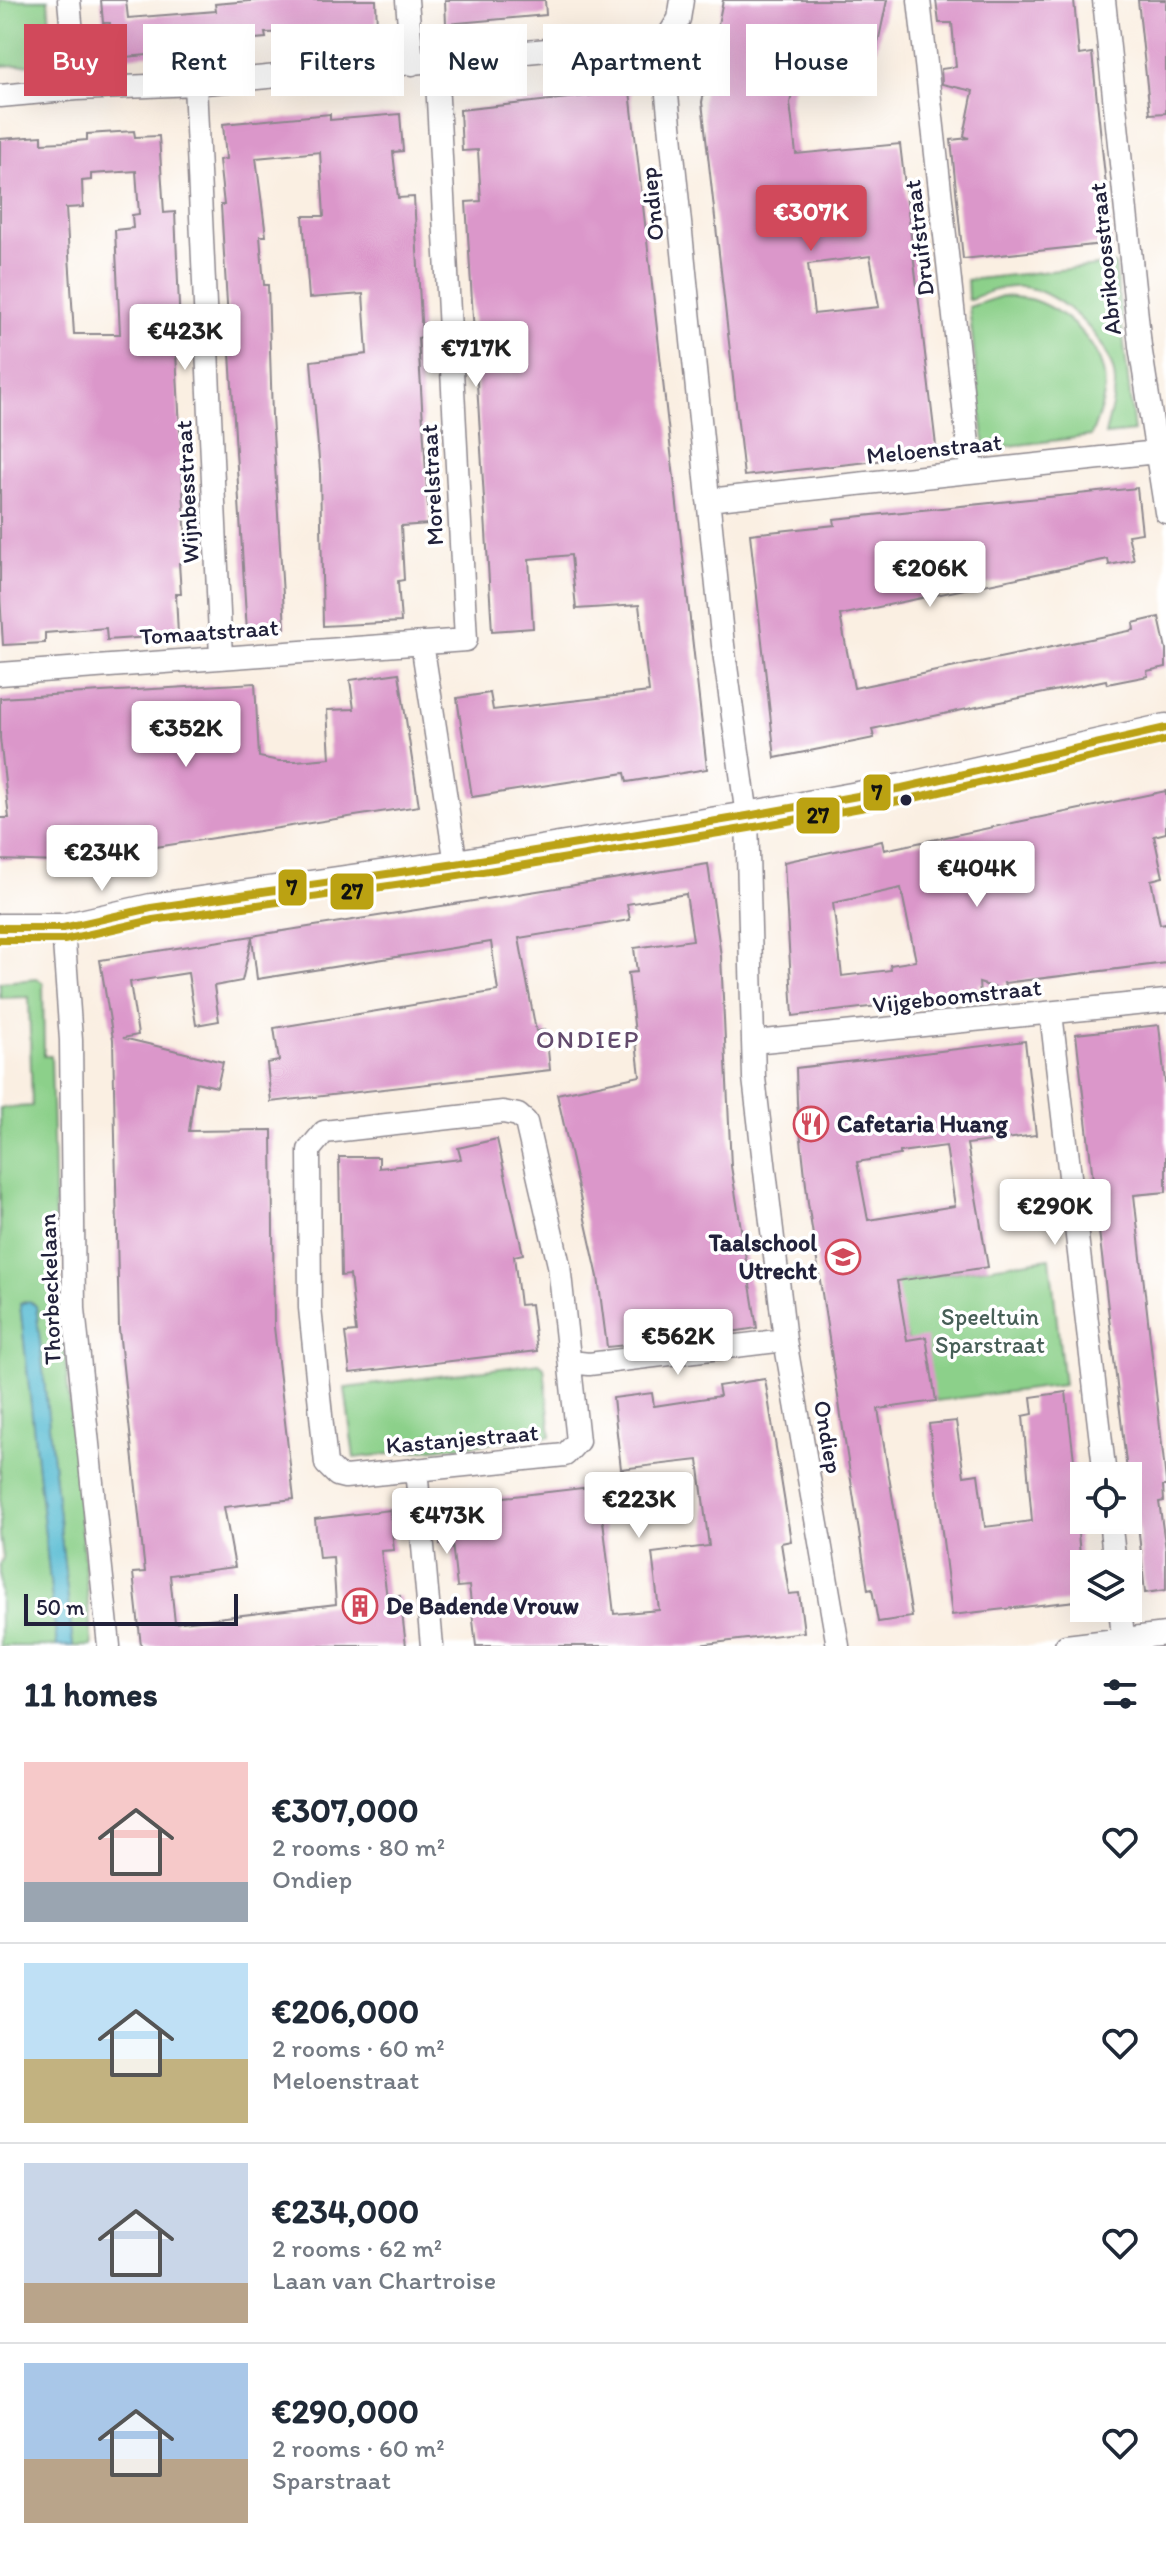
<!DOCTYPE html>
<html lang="en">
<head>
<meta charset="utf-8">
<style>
  :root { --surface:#fff; --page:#f6f6f7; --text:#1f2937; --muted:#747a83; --line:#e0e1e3; --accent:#d1495b }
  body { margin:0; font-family:Itim,sans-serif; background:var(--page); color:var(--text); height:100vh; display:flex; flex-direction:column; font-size:30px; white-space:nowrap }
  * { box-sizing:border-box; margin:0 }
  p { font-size:26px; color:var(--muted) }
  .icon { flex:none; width:44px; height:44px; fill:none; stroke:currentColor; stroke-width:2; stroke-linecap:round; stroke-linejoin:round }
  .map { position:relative; height:1646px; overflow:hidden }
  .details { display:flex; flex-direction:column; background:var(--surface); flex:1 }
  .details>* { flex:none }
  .banner { position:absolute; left:24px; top:24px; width:1118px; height:72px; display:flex; gap:16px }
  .fabs { position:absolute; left:1070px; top:1462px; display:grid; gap:16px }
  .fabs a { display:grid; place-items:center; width:72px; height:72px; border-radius:0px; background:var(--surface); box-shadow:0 8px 32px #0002; font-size:40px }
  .scale { position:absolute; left:24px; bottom:20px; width:214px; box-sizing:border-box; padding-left:8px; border:4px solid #22223b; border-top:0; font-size:22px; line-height:28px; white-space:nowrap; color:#22223b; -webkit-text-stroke:6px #fff; paint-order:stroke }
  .price { position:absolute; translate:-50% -68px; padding:0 18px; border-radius:8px; background:#fff; color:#222; font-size:26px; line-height:52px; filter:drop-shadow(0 2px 4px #0008) }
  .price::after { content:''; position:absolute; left:50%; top:48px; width:24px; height:18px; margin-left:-12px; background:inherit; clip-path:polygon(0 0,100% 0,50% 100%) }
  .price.on { background:var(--accent); color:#fff }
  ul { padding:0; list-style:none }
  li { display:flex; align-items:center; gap:24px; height:200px; padding:0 24px }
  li+li { border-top:2px solid var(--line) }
  li span { display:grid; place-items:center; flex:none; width:224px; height:160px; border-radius:0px; color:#555 }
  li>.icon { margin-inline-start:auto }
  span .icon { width:96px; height:96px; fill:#fffc; stroke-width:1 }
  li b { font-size:34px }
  h2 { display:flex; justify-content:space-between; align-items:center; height:96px; padding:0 24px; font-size:34px }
  .chip { padding:0 28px; border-radius:0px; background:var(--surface); box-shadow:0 8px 32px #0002; font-size:28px; line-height:72px }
  .chip.on { background:var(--accent); color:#fff }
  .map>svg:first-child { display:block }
</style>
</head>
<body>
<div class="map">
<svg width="1166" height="1646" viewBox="0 0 1166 1646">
  <rect width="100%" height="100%" fill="#fff"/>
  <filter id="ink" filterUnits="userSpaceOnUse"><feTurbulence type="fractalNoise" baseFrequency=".0125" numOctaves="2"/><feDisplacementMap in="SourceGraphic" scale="16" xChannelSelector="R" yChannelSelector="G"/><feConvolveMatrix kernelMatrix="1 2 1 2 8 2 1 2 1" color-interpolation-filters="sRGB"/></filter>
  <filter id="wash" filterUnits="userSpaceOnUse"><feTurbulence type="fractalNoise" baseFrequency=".006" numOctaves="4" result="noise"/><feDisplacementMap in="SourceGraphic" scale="32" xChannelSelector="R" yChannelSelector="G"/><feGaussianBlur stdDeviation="1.8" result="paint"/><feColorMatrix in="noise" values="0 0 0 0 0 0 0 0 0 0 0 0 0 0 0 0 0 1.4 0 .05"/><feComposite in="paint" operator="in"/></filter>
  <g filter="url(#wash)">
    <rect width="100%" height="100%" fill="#faefe2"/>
    <path fill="#8cd08a" stroke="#577962" stroke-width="2" d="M 0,0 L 48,0 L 53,63 L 0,66 Z
      M 1115,264 L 1134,432 L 1105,435 C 1108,420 1114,403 1115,387 C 1117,347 1068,299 1033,289 C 1010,282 988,292 968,300 L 967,280 Z
      M 1002,296 C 1012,297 1024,297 1033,300 C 1070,313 1110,352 1104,394 C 1102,409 1096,422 1091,436 L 985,449 L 969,307 Z
      M 38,979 L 43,983 L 44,1056 L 51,1056 L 56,1259 L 92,1646 L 73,1646 L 36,1306 L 32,1302 L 22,1302 L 20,1305 L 57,1646 L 0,1646 L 0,1566 L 3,1558 L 0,1535 L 0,1108 L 32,1106 L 29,997 L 0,998 L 0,982 Z
      M 1050,1258 L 1064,1385 L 936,1401 L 907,1340 L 891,1282 Z
      M 539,1363 L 544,1367 L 551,1436 L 354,1458 L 345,1388 Z"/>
    <path fill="#53bad1" stroke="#3a6e86" stroke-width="2" d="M 29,1301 L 36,1306 L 73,1646 L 57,1646 L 20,1304 Z"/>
    <g id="blocks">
      <path fill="#db97ca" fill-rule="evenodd" d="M 101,0 L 126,0 L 128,18 L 216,11 L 215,4 L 262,0 L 376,0 L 377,29 L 309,31 L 304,37 L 297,32 L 265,33 L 266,38 L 220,42 L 220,49 L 113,58 L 110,23 L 103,23 Z
        M 445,0 L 545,0 L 546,15 L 446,24 Z
        M 723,0 L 887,0 L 873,67 L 802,49 L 790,103 L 796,154 L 900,144 L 937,454 L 744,476 L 702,102 ZM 870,256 L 879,307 L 814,314 L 808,264 Z
        M 936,0 L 1074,0 L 1079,55 L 1092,53 L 1112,243 L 963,259 L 951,140 L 969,138 L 964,136 L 973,91 L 942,84 L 941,69 L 956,67 L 952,23 L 939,23 Z
        M 1138,0 L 1166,0 L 1166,113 L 1150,114 Z
        M 630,91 L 707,769 L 627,782 L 625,773 L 472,797 L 457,698 L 490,693 L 493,710 L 649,692 L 639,605 L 576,609 L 571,555 L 529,559 L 533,628 L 492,631 L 466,202 L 481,201 L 478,150 L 462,151 L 460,110 Z
        M 330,114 L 330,120 L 400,114 L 403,151 L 393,152 L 398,198 L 414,197 L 422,337 L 418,338 L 429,524 L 401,526 L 404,580 L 398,581 L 401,622 L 323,626 L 320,471 L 311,361 L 367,354 L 363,294 L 309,298 L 303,216 L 324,216 L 320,152 L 256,158 L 266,236 L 260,236 L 264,285 L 268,285 L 272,416 L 285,628 L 247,632 L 221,205 L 224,205 L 219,160 L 226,159 L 223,124 Z
        M 134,131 L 135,137 L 159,136 L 164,213 L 175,212 L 181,353 L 176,353 L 187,563 L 179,563 L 181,594 L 176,594 L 178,635 L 107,640 L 106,628 L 45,633 L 45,643 L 3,645 L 0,594 L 0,139 L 42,136 L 42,143 L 63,142 L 87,140 L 87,134 ZM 136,171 L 139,214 L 132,215 L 133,228 L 115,230 L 120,334 L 74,334 L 66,208 L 83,207 L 82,181 L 91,180 L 91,174 Z
        M 1137,488 L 1142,533 L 1128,535 L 1134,560 L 1109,565 L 1108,559 L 840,615 L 854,688 L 1134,630 L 1133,623 L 1159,617 L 1166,649 L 1166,667 L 1147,671 L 1148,676 L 1107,684 L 1106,680 L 872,729 L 874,738 L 775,758 L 750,534 L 835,525 L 834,519 Z
        M 399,673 L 419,806 L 60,862 L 0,860 L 0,818 L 9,818 L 0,738 L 0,698 L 255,683 L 259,757 L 279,761 L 296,761 L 330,758 L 327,710 L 354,709 L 350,680 Z
        M 1166,791 L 1166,833 L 1154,836 L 1163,877 L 1151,880 L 1160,924 L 1166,923 L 1166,963 L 1004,983 L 1006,991 L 979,983 L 980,994 L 793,1016 L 784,862 L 882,841 L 884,850 ZM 901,888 L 916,961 L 890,965 L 891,970 L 842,976 L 833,903 Z
        M 708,864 L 721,956 L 731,1166 L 757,1328 L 718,1334 L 716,1323 L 645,1334 L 646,1343 L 607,1347 L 598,1277 L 557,1094 L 640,1076 L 628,973 L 637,972 L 634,948 L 693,940 L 686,894 L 627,904 L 630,920 L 519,938 L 536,1031 L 546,1030 L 550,1070 L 271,1102 L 267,1063 L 279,1061 L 274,1028 L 498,991 L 491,942 L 257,979 L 252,937 L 242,981 L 214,986 L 219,1021 L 196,1025 L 188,973 L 130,982 L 138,1035 L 123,1038 L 223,1062 L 217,1087 L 196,1082 L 189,1131 L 272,1130 L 274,1327 L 294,1499 L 224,1507 L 235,1567 L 170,1575 L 175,1623 L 336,1604 L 333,1557 L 319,1558 L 315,1519 L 390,1510 L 394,1550 L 381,1551 L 387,1598 L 400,1596 L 406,1646 L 141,1646 L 133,1573 L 145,1572 L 119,1330 L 113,1039 L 100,960 Z
        M 1159,1025 L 1166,1092 L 1166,1192 L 1134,1195 L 1166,1481 L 1166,1486 L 1163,1486 L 1164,1501 L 1159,1502 L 1166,1550 L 1166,1590 L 1145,1593 L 1136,1504 L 1131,1505 L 1076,1034 Z
        M 1025,1041 L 1036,1135 L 967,1144 L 988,1267 L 897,1281 L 907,1340 L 926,1337 L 936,1401 L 878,1409 L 912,1617 L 878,1622 L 872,1589 L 868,1590 L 808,1203 L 797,1103 L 796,1068 ZM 946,1146 L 955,1206 L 868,1220 L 857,1162 L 900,1155 L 900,1152 Z
        M 497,1139 L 523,1254 L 514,1256 L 520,1305 L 531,1304 L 537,1351 L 350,1373 L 345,1333 L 356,1332 L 350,1275 L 341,1276 L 339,1157 L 379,1157 L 379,1168 L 419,1164 L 461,1159 L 458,1148 Z
        M 765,1379 L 791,1541 L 781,1543 L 789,1594 L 799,1593 L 804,1632 L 690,1646 L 476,1646 L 469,1586 L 457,1587 L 452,1543 L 440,1544 L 436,1505 L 599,1486 L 614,1614 L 659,1610 L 652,1553 L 709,1546 L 698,1460 L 621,1469 L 613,1398 L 652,1393 L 654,1406 L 720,1396 L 718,1386 Z
        M 1066,1392 L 1080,1511 L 1076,1511 L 1084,1600 L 952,1615 L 929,1424 L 956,1421 L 964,1476 L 978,1474 L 985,1527 L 1032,1521 L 1023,1416 L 1033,1414 L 1031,1397 Z"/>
    </g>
  </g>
  <g filter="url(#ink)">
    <use href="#blocks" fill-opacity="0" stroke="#8e888e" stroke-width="2"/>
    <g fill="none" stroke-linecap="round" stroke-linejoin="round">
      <g stroke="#8e888e" stroke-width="25">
        <path id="minor" d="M 69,0 L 77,89
          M 407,0 L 412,64
          M 682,0 L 679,19 L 662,46 L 723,645 L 747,816 L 754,1078 L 785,1340 L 838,1646
          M 919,0 L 971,471
          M 1104,0 L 1140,346 L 1166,512
          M 195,84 L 221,657
          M 0,96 L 77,89 L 195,84 L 630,42 L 662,46
          M 708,500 L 1166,451
          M 422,643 L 456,864
          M 0,674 L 466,640 L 436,61
          M 63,928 L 71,1040 L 74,1309 L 109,1646
          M 1051,1013 L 1105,1476
          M 753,1042 L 1166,1001
          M 503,1112 L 518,1115 L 526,1122 L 559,1265 L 578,1441 L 565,1455 L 345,1477 L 337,1475 L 326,1464 L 310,1308 L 309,1150 L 324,1132 Z
          M 571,1362 L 589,1364 L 785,1340
          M 416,1469 L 432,1646
          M 1110,1520 L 1115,1564
          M 1120,1608 L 1124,1646
          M 1066,1646 L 1166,1634"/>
      </g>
      <g stroke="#8e888e" stroke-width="31">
        <path id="tertiary" d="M 0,928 L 63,928 L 151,908 L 456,864 L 747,816 L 902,788 L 1166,728"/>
      </g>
      <use href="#minor" stroke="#fff" stroke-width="22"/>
      <use href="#tertiary" stroke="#fff" stroke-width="28"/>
      <g stroke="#fff" stroke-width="14">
        <path id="bus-1" d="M 0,928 L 63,928 L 151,908 L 456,864 L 747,816 L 902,788 L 1166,728"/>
      </g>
      <g stroke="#fff" stroke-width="14">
        <path id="bus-2" d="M 0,940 L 64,940 L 153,920 L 458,876 L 749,828 L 905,800 L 1166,740"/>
      </g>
      <use href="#bus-1" stroke="#bba212" stroke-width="8"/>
      <use href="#bus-2" stroke="#bba212" stroke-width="8"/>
    </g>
  </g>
  <defs>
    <g id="restaurant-ring" transform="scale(1.8)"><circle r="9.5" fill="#fff" stroke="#d1495b" stroke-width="1.5"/><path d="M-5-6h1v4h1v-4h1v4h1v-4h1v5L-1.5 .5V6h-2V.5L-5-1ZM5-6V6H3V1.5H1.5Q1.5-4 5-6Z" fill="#d1495b"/></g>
    <g id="school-ring" transform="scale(1.8)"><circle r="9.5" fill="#fff" stroke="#d1495b" stroke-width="1.5"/><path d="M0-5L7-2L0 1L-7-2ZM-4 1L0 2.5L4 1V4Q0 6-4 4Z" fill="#d1495b"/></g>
    <g id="building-ring" transform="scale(1.8)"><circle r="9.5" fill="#fff" stroke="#d1495b" stroke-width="1.5"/><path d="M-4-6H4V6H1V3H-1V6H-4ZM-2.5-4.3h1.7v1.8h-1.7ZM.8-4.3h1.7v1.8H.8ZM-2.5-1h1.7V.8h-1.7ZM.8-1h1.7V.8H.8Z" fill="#d1495b"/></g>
  </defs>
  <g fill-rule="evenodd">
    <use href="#restaurant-ring" x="811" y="1124"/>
    <use href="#school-ring" x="843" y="1257"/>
    <use href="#building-ring" x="360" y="1606"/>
  </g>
  <circle fill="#22223b" stroke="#fff" stroke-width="3" cx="906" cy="800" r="7"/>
  <g text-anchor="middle" stroke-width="7" stroke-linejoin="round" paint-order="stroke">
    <g font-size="24" fill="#22223b" stroke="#fff">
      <text transform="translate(652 204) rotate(-96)" y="8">Ondiep</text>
      <text transform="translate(919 238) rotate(-97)" y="8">Druifstraat</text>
      <text transform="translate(1105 259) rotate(-96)" y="8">Abrikoosstraat</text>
      <text transform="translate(934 449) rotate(-6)" y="8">Meloenstraat</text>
      <text transform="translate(432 485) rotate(-93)" y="8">Morelstraat</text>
      <text transform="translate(187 492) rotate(-93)" y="8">Wijnbesstraat</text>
      <text transform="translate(209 632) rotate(-4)" y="8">Tomaatstraat</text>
      <text transform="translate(957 996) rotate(-6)" y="8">Vijgeboomstraat</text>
      <text transform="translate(50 1289) rotate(-92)" y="8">Thorbeckelaan</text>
      <text transform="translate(828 1437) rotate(80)" y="8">Ondiep</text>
      <text transform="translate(462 1439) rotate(-5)" y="8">Kastanjestraat</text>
    </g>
    <g font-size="24" font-weight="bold" fill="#22223b" stroke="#fff" text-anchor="start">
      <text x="837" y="1132">Cafetaria Huang</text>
      <text x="817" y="1251" text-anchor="end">Taalschool<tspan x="817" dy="28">Utrecht</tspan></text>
      <text x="386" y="1614">De Badende Vrouw</text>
    </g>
    <g font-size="24" fill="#475f57" stroke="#fff">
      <text x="990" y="1325">Speeltuin<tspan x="990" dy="28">Sparstraat</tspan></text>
    </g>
    <g font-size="26" letter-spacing="2" fill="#634b6d" stroke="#fff">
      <text x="588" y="1048">ONDIEP</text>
    </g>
  </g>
  <g stroke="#fff" stroke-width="3">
    <rect x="862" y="773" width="30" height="39" rx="8" fill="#bba212"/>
    <rect x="795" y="796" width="46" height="39" rx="8" fill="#bba212"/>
    <rect x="277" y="868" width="31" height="39" rx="8" fill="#bba212"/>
    <rect x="329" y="872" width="46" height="39" rx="8" fill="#bba212"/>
  </g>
  <g font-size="22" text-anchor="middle" font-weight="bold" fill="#111">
    <text x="877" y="800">7</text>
    <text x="818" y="823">27</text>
    <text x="292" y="895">7</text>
    <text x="352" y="899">27</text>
  </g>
</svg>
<div class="fabs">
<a><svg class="icon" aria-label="locate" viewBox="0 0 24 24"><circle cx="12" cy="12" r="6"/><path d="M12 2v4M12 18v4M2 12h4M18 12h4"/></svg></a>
<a><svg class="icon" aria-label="layers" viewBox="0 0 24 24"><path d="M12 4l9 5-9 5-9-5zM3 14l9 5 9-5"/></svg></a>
</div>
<div class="scale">50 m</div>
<b class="price on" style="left:811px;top:253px">€307K</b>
<b class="price" style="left:185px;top:372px">€423K</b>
<b class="price" style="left:476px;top:389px">€717K</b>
<b class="price" style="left:930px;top:609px">€206K</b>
<b class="price" style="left:186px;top:769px">€352K</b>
<b class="price" style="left:102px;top:893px">€234K</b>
<b class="price" style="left:977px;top:909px">€404K</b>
<b class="price" style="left:1055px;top:1247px">€290K</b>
<b class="price" style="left:678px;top:1377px">€562K</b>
<b class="price" style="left:639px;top:1540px">€223K</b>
<b class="price" style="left:447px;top:1556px">€473K</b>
<div class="banner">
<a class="chip on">Buy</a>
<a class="chip">Rent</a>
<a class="chip">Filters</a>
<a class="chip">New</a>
<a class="chip">Apartment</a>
<a class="chip">House</a>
</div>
</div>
<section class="details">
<h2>11 homes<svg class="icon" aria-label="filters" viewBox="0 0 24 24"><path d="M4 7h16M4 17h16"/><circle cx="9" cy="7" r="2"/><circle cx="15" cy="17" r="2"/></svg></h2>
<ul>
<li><span style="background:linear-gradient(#f6c9c9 75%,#9aa5b1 0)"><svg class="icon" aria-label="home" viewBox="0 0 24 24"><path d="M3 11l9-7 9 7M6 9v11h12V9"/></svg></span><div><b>€307,000</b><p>2 rooms · 80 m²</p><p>Ondiep</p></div><svg class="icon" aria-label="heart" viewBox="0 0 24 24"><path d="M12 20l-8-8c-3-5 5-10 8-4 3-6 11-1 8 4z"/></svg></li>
<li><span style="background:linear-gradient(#bfe0f5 60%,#c2b280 0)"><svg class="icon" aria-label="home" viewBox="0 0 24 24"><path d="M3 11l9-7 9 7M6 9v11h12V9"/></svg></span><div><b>€206,000</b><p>2 rooms · 60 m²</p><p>Meloenstraat</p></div><svg class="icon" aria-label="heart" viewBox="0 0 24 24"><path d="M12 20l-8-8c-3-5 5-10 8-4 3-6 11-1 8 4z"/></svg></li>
<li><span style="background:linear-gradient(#c9d6e8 75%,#b9a48a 0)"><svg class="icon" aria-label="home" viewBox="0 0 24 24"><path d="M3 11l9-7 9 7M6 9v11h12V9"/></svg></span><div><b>€234,000</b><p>2 rooms · 62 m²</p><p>Laan van Chartroise</p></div><svg class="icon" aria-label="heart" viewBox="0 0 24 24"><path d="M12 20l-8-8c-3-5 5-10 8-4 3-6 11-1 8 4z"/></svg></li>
<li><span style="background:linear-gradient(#a9c7e8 60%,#b9a48a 0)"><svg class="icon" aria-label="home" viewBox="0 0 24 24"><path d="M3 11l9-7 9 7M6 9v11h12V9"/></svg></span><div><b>€290,000</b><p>2 rooms · 60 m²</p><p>Sparstraat</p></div><svg class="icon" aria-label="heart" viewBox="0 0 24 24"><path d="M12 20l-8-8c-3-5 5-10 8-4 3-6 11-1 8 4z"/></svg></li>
</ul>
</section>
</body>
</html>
